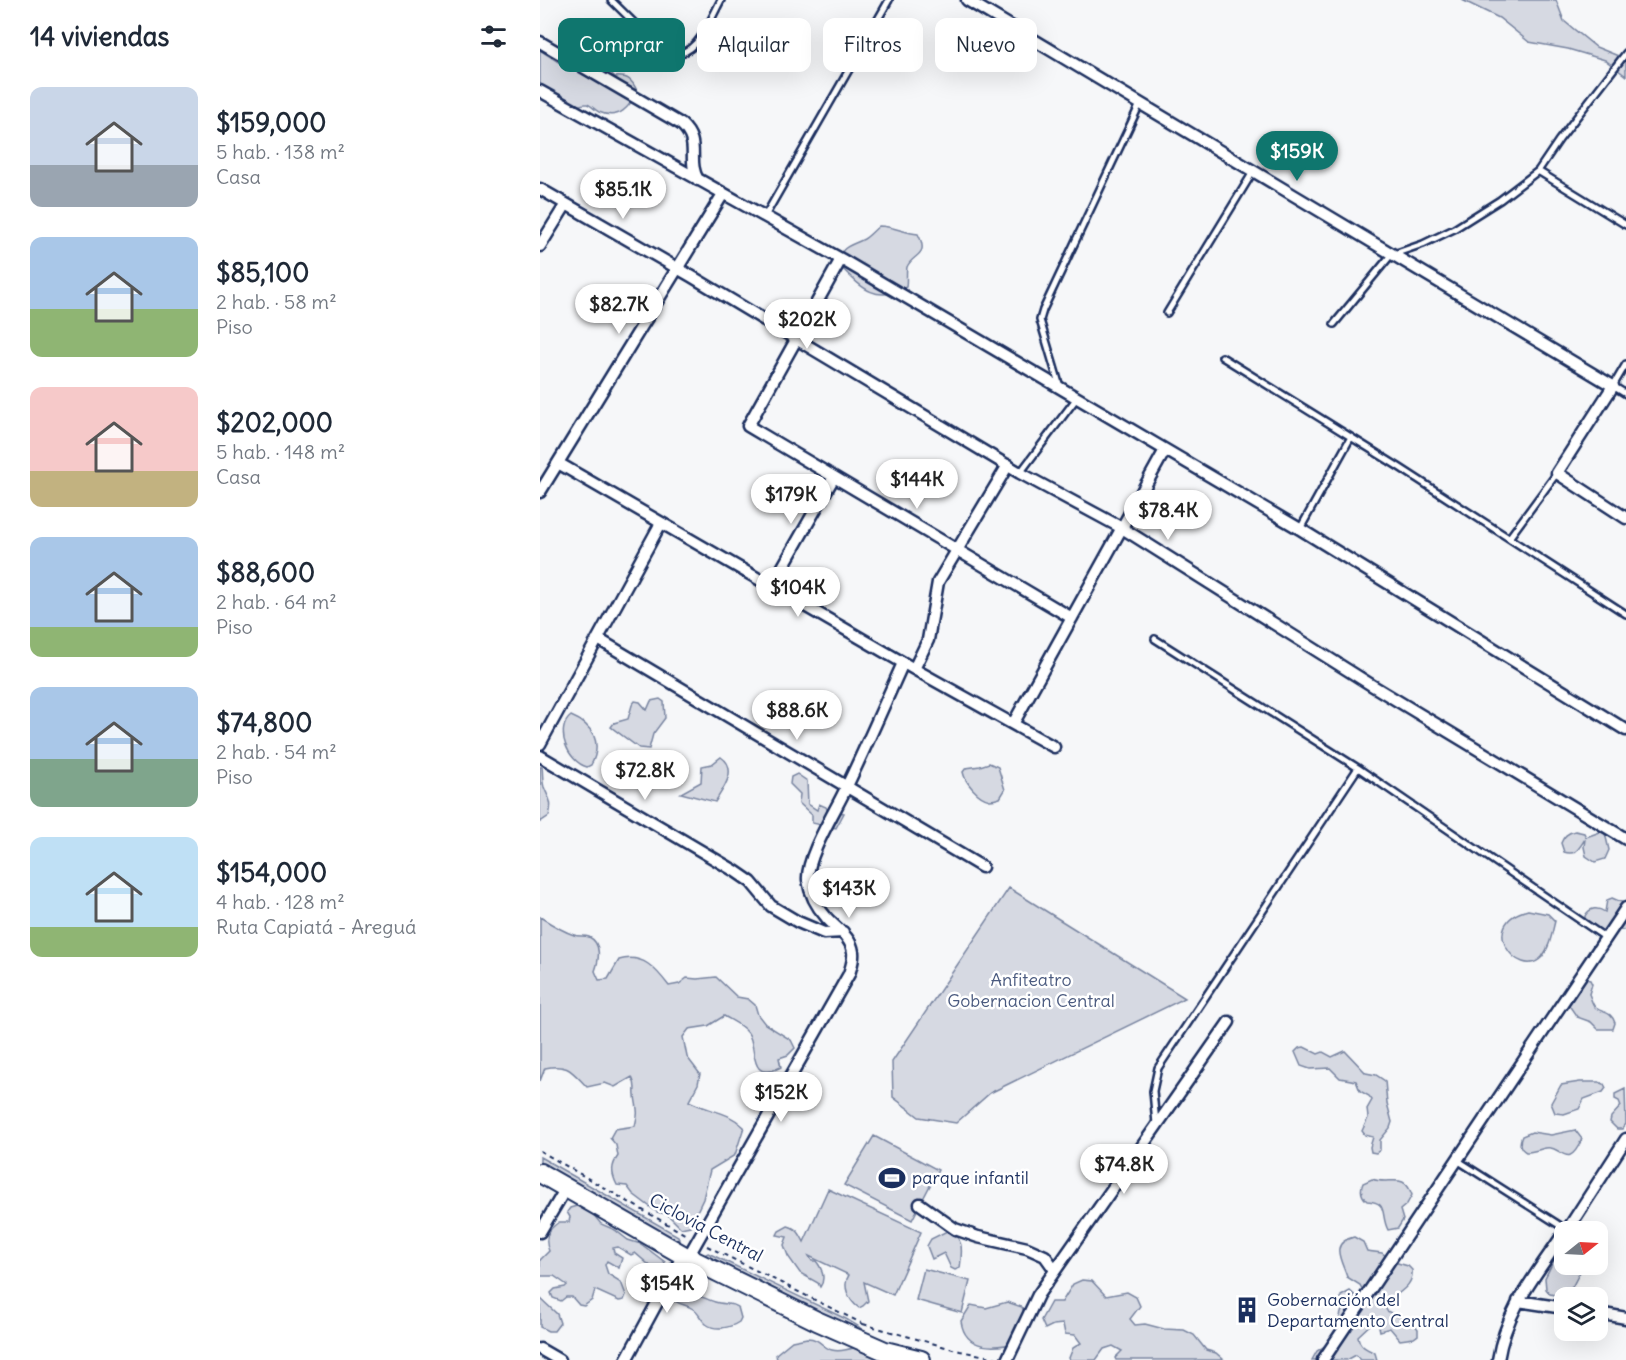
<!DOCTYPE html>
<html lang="es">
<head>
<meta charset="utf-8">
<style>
  :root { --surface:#fff; --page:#f6f6f7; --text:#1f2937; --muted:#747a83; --accent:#0f766e }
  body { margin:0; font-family:Delius,sans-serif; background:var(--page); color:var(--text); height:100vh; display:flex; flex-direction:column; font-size:22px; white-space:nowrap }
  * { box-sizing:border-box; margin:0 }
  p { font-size:20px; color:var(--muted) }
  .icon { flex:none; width:33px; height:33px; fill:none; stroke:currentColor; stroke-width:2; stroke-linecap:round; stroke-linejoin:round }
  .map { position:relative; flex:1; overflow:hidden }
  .details { display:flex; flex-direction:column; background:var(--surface); width:540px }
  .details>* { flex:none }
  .hud { position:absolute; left:18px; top:18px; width:570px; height:54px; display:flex; gap:12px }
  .needle { width:39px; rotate:72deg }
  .buttons { position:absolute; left:1014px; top:1221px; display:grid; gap:12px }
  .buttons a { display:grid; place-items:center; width:54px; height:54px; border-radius:12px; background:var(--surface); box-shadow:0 6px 24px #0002; font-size:30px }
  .price { position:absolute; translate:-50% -51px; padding:0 14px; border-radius:21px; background:#fff; color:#222; font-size:20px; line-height:39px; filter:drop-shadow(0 2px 3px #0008) }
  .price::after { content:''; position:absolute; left:50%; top:36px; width:18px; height:14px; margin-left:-9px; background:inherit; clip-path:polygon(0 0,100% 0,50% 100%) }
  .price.active { background:var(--accent); color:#fff }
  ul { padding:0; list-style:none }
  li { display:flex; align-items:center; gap:18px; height:150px; padding:0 30px }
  li span { display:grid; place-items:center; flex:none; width:168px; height:120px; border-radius:12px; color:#555 }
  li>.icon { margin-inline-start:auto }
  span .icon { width:72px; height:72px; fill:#fffc; stroke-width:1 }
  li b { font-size:26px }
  h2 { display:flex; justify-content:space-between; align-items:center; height:72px; padding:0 30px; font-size:26px }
  .pill { padding:0 21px; border-radius:12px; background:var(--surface); box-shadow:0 6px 24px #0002; font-size:21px; line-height:54px }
  .pill.active { background:var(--accent); color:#fff }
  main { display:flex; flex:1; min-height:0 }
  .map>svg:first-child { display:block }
</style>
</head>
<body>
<main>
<section class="details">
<h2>14 viviendas<svg class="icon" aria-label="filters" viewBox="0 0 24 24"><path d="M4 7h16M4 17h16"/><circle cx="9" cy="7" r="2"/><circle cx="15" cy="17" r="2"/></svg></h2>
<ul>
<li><span style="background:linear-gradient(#c9d6e8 65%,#9aa5b1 0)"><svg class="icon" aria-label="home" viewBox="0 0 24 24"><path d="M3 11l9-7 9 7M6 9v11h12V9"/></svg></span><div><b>$159,000</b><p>5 hab. · 138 m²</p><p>Casa</p></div></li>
<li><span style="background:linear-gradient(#a9c7e8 60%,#8fb573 0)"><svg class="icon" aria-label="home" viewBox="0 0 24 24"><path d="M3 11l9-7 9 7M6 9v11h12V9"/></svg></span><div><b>$85,100</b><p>2 hab. · 58 m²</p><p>Piso</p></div></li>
<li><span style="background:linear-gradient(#f6c9c9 70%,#c2b280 0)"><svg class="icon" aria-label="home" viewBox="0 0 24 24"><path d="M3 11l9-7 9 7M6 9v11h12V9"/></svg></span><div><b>$202,000</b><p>5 hab. · 148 m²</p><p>Casa</p></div></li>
<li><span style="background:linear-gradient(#a9c7e8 75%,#8fb573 0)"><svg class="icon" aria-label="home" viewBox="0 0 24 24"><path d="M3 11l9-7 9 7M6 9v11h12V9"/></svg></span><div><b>$88,600</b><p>2 hab. · 64 m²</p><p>Piso</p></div></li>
<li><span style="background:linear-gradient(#a9c7e8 60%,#7fa58c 0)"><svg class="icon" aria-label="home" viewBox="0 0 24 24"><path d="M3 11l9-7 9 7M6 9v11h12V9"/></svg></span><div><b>$74,800</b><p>2 hab. · 54 m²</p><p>Piso</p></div></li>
<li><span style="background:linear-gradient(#bfe0f5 75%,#8fb573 0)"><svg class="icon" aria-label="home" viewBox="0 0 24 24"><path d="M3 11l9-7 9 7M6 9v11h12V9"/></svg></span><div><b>$154,000</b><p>4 hab. · 128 m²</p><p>Ruta Capiatá - Areguá</p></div></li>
</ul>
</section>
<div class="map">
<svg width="1086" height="1360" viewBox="0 0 1086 1360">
  <rect width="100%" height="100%" fill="#f6f7f9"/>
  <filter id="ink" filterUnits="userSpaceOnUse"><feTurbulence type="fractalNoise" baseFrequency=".0167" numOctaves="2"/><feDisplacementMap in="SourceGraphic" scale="12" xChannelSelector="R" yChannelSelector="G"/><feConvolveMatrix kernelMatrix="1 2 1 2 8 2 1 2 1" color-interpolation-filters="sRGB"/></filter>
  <g filter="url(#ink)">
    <path fill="#d6d9e2" stroke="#7884a0" stroke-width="1.5" d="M 922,0 L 1016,0 L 1024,21 L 1056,47 L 1086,59 L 1086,76 L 1065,60 L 1028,49 L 989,42 L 959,18 Z
      M 0,50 L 20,63 L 49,73 L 68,70 L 75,77 C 87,76 92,79 97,91 C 90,107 79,121 59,112 C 55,110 51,105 47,104 C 40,103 33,108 28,111 C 16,109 11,101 0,95 Z
      M 339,226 C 353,226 364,233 378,234 C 390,257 373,253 367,267 C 366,272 367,281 366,287 C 335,305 320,286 299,265 C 300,245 309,247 324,239 C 329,236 334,230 339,226 Z
      M 120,699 L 124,702 L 125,718 L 113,734 L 109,749 L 99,748 L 71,727 L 74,723 L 88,719 L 92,705 L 95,701 L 100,702 L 107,710 L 111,701 Z
      M 31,716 C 53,725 63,743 51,765 L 47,767 C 28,762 14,729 31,716 Z
      M 181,757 C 199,769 183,789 175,802 L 141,793 L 161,782 L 162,766 L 172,764 Z
      M 449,763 L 458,767 L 465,790 L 460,798 C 457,799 453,800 450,800 C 438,798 425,782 423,772 L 426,768 L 440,766 Z
      M 0,767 L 2,767 C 3,773 2,781 4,787 C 9,800 13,801 9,816 L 0,822 Z
      M 257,774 L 267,781 L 268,804 L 277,810 L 279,804 L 286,807 L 289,814 L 295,811 L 304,813 L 296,828 L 272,823 L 272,815 L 259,803 L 260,794 L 250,784 L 251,777 Z
      M 1035,831 L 1044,833 L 1046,837 L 1060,832 L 1065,833 L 1069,850 L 1065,859 L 1055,862 L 1046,856 L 1044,847 L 1045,839 C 1039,848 1036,856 1024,852 L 1021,843 C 1024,836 1027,833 1035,831 Z
      M 469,888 L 645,998 L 450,1093 L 416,1123 L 379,1117 L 353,1097 L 352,1062 Z
      M 1072,898 L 1086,904 L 1086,929 C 1079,932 1073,929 1069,922 L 1066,931 C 1057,935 1051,934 1045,925 L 1045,916 C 1050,907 1058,907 1065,912 L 1067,900 Z
      M 988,910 L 1008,914 L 1015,921 C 1012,933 1010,947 1002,957 C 979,982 935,923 988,910 Z
      M 0,917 C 11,924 22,931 34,935 C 39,937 44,935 49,937 C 62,943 59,960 55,971 L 59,980 L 68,979 L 79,960 C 103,953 116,969 129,986 L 139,984 L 147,978 L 157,979 L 176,977 L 197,997 L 208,999 L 215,1005 L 218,1015 L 225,1024 L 251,1040 L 255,1048 L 248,1055 L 239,1058 L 241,1067 C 207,1084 218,1047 208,1033 C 202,1025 192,1021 184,1016 L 168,1026 L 149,1029 L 143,1037 L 147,1057 L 160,1074 L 158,1084 L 149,1101 C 169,1112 187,1110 204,1127 L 195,1155 L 170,1170 L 163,1199 L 150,1226 L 141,1228 L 127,1214 L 117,1212 L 93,1194 L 87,1186 L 77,1185 C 71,1173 71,1166 78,1156 L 76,1145 L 70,1138 L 75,1129 L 95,1126 C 99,1110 97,1111 95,1096 C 94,1087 97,1087 92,1077 L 75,1087 L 65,1083 L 47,1087 C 32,1072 29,1063 5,1068 L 0,1081 Z
      M 1045,979 L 1050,980 L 1052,984 L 1049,994 C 1051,998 1052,1005 1056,1008 C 1065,1014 1071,1011 1075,1023 L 1073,1029 L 1058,1029 L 1051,1022 L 1037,1017 L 1024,998 Z
      M 764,1047 L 778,1054 L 783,1052 L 792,1057 L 805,1051 L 826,1073 L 836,1075 L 845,1081 L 847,1103 L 852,1122 L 850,1128 L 840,1140 L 840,1150 L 836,1153 L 831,1152 L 830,1147 L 833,1137 L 825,1135 L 822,1131 L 828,1118 L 827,1109 L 832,1100 L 829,1096 L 820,1091 L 816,1081 L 800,1078 L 790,1068 L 770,1069 L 761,1066 L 755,1052 L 759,1048 Z
      M 1040,1082 L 1059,1082 L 1064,1084 L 1066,1088 L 1063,1092 L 1044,1099 L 1039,1109 L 1024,1114 L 1015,1113 L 1011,1103 L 1021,1085 Z
      M 1085,1089 L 1086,1124 L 1082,1129 L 1077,1129 L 1070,1122 L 1071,1117 L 1081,1106 L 1079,1101 L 1075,1099 L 1075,1094 Z
      M 1035,1130 L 1042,1139 C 1027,1172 1022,1145 1006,1148 C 1000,1149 993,1152 986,1152 C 979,1148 979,1143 982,1136 L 992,1132 L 1011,1135 Z
      M 334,1136 L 398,1170 L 372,1220 L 304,1185 Z
      M 0,1157 L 138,1236 L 139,1239 L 135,1241 L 0,1163 Z
      M 832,1179 C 850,1186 864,1171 872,1195 L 867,1204 L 860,1210 L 863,1220 L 858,1228 L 848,1230 C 840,1215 849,1202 827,1201 C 821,1196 820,1190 823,1183 Z
      M 288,1189 L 381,1232 L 353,1295 L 324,1282 L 328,1301 L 323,1306 L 319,1308 C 308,1300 302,1285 309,1275 L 269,1256 L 272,1261 L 276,1261 C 282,1268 286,1279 280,1287 L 278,1283 L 260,1273 L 248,1256 L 244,1245 L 247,1237 L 237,1235 L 239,1231 L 248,1226 C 258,1229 260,1234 264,1242 Z
      M 40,1205 L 52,1213 L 61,1224 L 75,1230 L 88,1240 L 101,1244 L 125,1262 L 124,1266 L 115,1270 L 95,1253 L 91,1255 L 78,1247 L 73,1248 L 74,1253 L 82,1258 L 79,1268 L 67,1261 L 65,1265 L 68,1274 L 81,1282 L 86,1295 L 84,1300 L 79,1301 L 55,1290 L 52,1300 L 44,1306 L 39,1305 L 32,1297 L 26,1297 L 21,1301 L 13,1298 L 11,1293 L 15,1289 L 25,1287 L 27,1285 L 14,1276 L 0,1276 L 0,1260 L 9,1251 C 4,1239 7,1230 19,1222 L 29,1222 L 30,1217 L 27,1212 L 30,1208 Z
      M 407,1231 C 425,1236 422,1252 420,1268 L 415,1270 L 411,1268 L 404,1253 L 392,1259 L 387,1246 L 391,1239 Z
      M 814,1237 L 823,1242 L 827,1251 L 842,1253 L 854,1262 L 868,1266 L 872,1270 C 874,1290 852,1293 845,1307 L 847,1311 L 875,1325 L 878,1329 L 878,1335 L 874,1338 L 860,1340 L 850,1328 L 840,1331 L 838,1322 L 833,1322 L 818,1336 C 819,1346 826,1349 835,1353 L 837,1360 L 821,1360 L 816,1355 L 807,1360 L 772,1360 L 777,1351 L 785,1346 L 794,1335 L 802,1310 L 801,1296 L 810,1291 L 821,1301 L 824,1293 L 820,1285 L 807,1277 C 801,1259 789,1243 814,1237 Z
      M 1024,1240 L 1024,1264 L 1042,1265 L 1040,1272 L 1030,1291 L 1015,1295 L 1010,1294 L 1006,1289 L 1005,1278 Z
      M 168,1253 L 306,1319 L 318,1326 L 328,1335 L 165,1257 L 166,1254 Z
      M 384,1269 L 430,1281 L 422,1313 L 376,1300 Z
      M 542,1280 L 552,1281 L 566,1296 L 587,1292 L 596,1297 L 600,1306 L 590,1319 L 595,1325 L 605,1324 L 624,1329 L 644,1330 L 654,1335 L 666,1350 L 676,1353 L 684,1360 L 576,1360 L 575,1358 L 582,1351 L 573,1346 L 564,1349 L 556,1360 L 530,1360 L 529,1358 L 533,1348 L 541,1343 L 535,1335 L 525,1334 L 523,1324 L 513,1325 L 505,1329 L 501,1320 L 511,1302 L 522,1302 L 533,1284 Z
      M 138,1292 C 151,1291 163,1298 175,1302 C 183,1305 191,1302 198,1307 L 201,1318 L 199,1322 C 190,1328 175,1331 166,1324 C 161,1320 159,1313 153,1309 C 146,1304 138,1305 131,1298 L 133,1293 Z
      M 0,1298 L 17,1314 L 20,1323 L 14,1331 L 8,1331 L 0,1327 Z
      M 467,1302 L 482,1307 L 488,1322 L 480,1342 C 457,1348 425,1352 421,1321 L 431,1305 L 446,1308 Z
      M 267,1338 C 281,1338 282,1348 292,1350 C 299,1352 310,1349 316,1347 L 381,1360 L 237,1360 L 236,1354 L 252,1341 Z"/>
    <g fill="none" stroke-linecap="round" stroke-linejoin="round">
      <g stroke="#1b2f5e" stroke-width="10">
        <path id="service" d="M 71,0 L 125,53 C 156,62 169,22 181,0
          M 998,171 L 1086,225
          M 225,216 L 349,0
          M 627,313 L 713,172
          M 794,324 L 851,255 L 883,244 L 914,229 L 960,200 L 998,171 L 1019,140 L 1086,53
          M 682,357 L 859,467 L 1086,614
          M 1086,364 L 1073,386 L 1086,394
          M 520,387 L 500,320 L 503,310 L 600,104
          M 480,473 L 536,399
          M 760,529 L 811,437
          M 969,538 L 1017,473
          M 615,639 L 818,768 L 1066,938
          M 616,1124 L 613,1091 L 618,1068 L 818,768
          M 917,1160 L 1027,1230"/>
      </g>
      <g stroke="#1b2f5e" stroke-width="15">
        <path id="minor" d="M 427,0 L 1073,386 L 1017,473 L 1086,518
          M 0,42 L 141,124 C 162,143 146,159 158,180
          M 0,91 L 301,259 L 760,529 L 1086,730
          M 0,189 L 151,276 L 480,473 L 582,528 L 833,686 L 1086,839
          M 0,246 L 26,204
          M 301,259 L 208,426 L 532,618
          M 18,463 L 374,669 L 514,747
          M 0,492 L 183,194
          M 232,586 L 294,477
          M 58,639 L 442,867
          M 374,669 L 388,640 L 398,582 L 468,465
          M 473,724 L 625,450
          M 0,744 L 121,523
          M 0,756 L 195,871 L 211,882 L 231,906 L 258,922 L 284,933 L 303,932
          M 380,1204 L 415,1229 L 438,1237 L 487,1248 L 505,1256 L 515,1270
          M 0,1232 L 26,1188
          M 1026,1232 L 1086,1139
          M 148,1257 L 309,974 C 311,967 314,960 313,952 C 311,936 295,928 286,917 C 277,907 270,894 268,880 C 266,857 296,810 306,788 C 326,747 344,705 363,663
          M 978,1301 L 1024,1308
          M 1058,1313 L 1086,1318
          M 0,1349 L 19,1360
          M 86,1360 L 143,1255
          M 467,1360 L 498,1295 L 689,1022
          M 783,1360 L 1086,908
          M 958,1360 C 966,1309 996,1275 1024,1233"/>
      </g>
      <g stroke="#1b2f5e" stroke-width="22">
        <path id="primary" d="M 0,1173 L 143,1255 L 277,1321 L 345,1351 L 381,1360"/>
      </g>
      <path stroke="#1b2f5e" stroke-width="2" stroke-dasharray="4.5 4.5" stroke-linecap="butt" d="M 0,1151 L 148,1236
        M 167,1246 L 323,1324
        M 323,1324 L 420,1351 L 457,1358"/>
      <use href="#service" stroke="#fff" stroke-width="5"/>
      <use href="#minor" stroke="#fff" stroke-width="10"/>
      <use href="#primary" stroke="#fff" stroke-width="18"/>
    </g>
  </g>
  <defs>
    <g id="stadium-bare" transform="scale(2.07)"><path d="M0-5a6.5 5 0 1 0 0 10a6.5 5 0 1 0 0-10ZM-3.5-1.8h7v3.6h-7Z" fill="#1b2f5e" stroke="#fff" stroke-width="2.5" paint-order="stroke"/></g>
    <g id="building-bare" transform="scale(2.07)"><path d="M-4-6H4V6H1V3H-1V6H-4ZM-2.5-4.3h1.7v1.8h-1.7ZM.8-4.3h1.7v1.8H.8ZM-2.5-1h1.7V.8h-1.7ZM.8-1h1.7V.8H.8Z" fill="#1b2f5e" stroke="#fff" stroke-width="2.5" paint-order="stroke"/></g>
  </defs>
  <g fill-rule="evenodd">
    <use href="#stadium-bare" x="352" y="1178"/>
    <use href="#building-bare" x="707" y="1310"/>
  </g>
  <g text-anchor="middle" stroke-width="5" stroke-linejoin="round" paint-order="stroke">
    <g font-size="18" fill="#4a5a7f" stroke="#fff">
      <text x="491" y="986">Anfiteatro<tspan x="491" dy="21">Gobernacion Central</tspan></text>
    </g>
    <g font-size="18" fill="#1b2f5e" stroke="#fff" text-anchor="start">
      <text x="372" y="1184">parque infantil</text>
      <text x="727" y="1306">Gobernación del<tspan x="727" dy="21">Departamento Central</tspan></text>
    </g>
    <g font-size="18" fill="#1b2f5e" stroke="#fff">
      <text transform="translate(166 1228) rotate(28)" y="6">Ciclovia Central</text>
    </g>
  </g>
</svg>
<div class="buttons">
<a><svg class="needle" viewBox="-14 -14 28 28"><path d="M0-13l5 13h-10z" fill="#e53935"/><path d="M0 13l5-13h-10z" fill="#747a83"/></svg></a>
<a><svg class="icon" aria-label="layers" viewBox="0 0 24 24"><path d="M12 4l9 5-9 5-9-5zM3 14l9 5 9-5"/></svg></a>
</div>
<b class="price active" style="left:757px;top:182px">$159K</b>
<b class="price" style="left:83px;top:220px">$85.1K</b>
<b class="price" style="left:79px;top:335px">$82.7K</b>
<b class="price" style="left:267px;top:350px">$202K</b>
<b class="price" style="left:377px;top:510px">$144K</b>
<b class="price" style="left:251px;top:525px">$179K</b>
<b class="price" style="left:628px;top:541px">$78.4K</b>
<b class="price" style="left:258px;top:618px">$104K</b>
<b class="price" style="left:257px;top:741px">$88.6K</b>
<b class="price" style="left:105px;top:801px">$72.8K</b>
<b class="price" style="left:309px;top:919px">$143K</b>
<b class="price" style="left:241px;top:1123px">$152K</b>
<b class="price" style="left:584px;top:1195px">$74.8K</b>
<b class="price" style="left:127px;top:1314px">$154K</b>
<div class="hud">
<a class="pill active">Comprar</a>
<a class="pill">Alquilar</a>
<a class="pill">Filtros</a>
<a class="pill">Nuevo</a>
</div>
</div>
</main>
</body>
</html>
